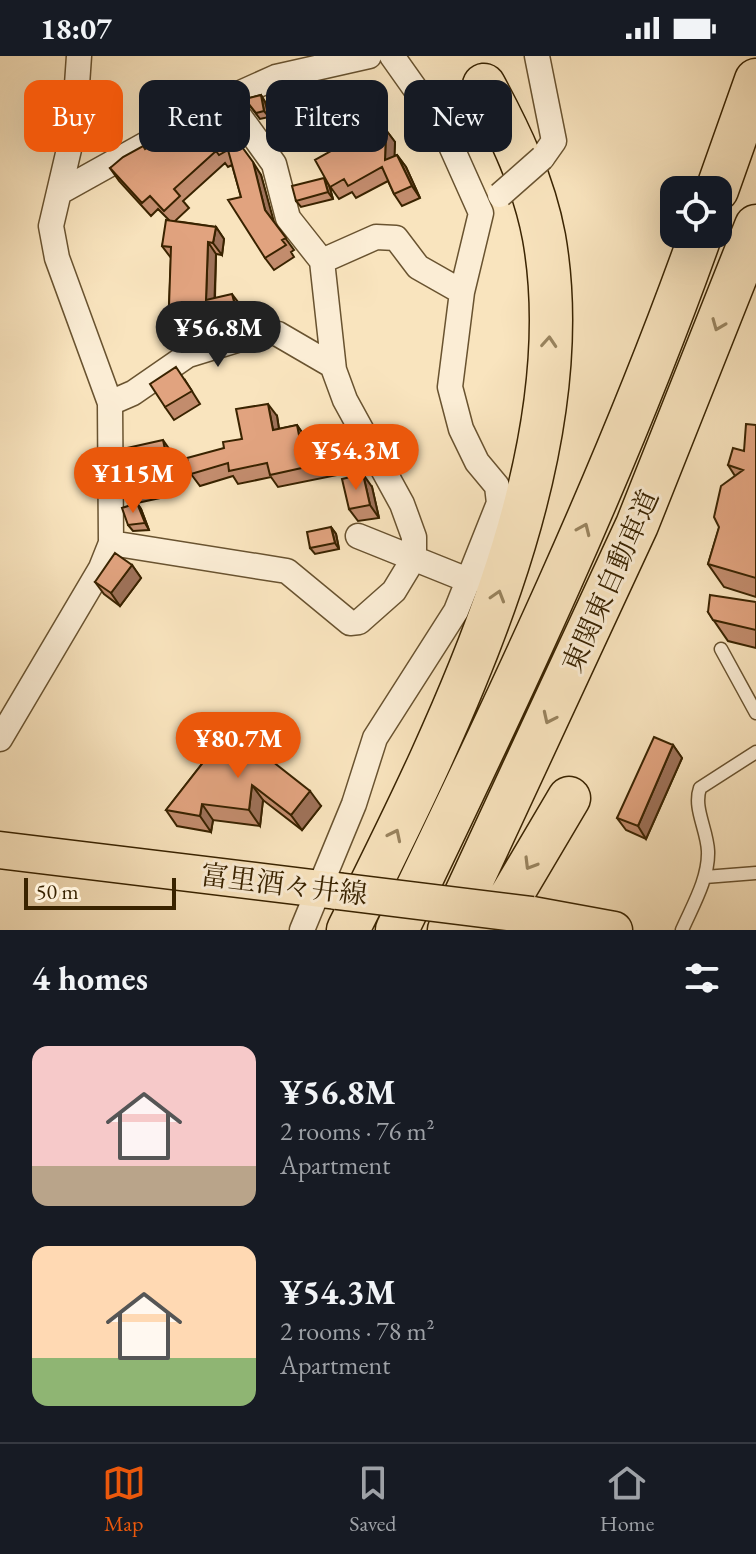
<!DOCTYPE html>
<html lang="en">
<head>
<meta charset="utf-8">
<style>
  :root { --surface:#171b24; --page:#20242c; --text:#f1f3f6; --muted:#9ea1a6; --line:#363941; --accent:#ea580c }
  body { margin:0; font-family:"EB Garamond","Noto Serif JP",serif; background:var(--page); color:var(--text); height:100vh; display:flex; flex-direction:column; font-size:30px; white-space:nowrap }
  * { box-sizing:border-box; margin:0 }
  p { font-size:26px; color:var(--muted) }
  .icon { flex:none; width:44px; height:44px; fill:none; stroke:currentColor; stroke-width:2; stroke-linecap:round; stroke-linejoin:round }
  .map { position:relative; height:874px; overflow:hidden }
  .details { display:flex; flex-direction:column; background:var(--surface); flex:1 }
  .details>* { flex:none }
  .hud { position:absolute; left:24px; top:24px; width:708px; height:72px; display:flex; gap:16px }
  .controls { position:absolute; left:660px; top:120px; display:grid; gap:16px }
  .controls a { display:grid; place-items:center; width:72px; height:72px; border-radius:16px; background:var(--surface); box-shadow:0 8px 32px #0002; font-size:40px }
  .scale { position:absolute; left:24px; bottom:20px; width:152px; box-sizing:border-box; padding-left:8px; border:4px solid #392300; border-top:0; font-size:22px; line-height:28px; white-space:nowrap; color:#392300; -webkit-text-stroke:6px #fbedd5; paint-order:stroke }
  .price { position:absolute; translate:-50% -68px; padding:0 18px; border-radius:28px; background:var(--accent); color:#fff; font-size:26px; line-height:52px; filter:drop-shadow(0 2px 4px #0008) }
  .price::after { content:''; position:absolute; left:50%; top:48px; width:24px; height:18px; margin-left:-12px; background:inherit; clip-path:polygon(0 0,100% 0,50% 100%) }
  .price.active { background:#222; color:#fff }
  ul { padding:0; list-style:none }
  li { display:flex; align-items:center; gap:24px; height:200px; padding:0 32px }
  li span { display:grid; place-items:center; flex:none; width:224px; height:160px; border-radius:16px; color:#555 }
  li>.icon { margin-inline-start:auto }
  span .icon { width:96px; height:96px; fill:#fffc; stroke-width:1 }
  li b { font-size:34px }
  h2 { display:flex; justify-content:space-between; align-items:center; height:96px; padding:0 32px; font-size:34px }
  .tag { padding:0 28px; border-radius:16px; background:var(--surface); box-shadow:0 8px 32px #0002; font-size:28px; line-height:72px }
  .tag.active { background:var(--accent); color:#fff }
  .status { display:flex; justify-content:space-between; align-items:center; height:56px; padding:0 40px; background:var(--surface); direction:ltr }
  .status svg { height:22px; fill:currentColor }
  .tabs { display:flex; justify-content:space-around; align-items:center; height:112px; border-top:2px solid var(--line); background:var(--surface); font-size:22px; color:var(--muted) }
  .tabs a { display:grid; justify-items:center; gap:4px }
  .tabs .active { color:var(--accent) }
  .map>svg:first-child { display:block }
</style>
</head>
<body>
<div class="status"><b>18:07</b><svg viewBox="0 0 49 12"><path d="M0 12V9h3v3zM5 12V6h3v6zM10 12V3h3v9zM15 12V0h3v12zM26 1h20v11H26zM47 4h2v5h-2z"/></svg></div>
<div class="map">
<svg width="756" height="874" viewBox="0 0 756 874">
  <rect width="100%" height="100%" fill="#f9e4be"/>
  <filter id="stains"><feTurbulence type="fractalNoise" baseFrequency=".0025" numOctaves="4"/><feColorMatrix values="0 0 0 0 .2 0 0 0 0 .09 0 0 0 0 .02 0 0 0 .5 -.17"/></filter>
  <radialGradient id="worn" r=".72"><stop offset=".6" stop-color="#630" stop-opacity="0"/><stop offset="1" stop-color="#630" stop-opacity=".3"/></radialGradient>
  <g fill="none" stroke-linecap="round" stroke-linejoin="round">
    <g stroke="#695330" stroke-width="15">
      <path id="lane" d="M 721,593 L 756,657
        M 705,821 L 756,817
        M 682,874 C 693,849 709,822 708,795 C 707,773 693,752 700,732 L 756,696"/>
    </g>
    <g stroke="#695330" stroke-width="27">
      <path id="street" d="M 537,0 L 554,85 L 542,102
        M 60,136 L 227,43 L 276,21 L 369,0
        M 322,205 L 376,181 L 396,182 L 418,211 L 462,236
        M 110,347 L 133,337 L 188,299 L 266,275 L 278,278 L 333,310
        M 358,480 L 470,525
        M 111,487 L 287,515 L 350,567 L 359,566 L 394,535 L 414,502 L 414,481 L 402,448 L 345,344 L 334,314 L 322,205 L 288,162 L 274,108 L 227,43
        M 0,683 L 101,512 L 111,487 L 110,347 L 57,202 L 51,170 L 74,72 L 79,0
        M 302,874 L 354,748 L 375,682 L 456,555 L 499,447 L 497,430 L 477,406 L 461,373 L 450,331 L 462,236 L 481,157 L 443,72 L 392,0"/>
    </g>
    <g stroke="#392300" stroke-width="39">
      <path id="primary" d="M 0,794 L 337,835
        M 532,859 L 614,874"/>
    </g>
    <g stroke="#392300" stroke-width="45">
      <path id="highway" d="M 717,134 L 756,24
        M 348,874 C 446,677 584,407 544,181 C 534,127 510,77 484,29
        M 397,874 C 507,646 616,417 701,178
        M 449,874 L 637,469 L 756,170
        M 491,874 L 569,742"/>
    </g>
    <use href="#lane" stroke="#fbedd5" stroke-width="12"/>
    <use href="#street" stroke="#fbedd5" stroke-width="24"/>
    <use href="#primary" stroke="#f9e4be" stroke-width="36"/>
    <use href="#highway" stroke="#f9e4be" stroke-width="42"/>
    <g stroke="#695330" stroke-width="27" stroke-linecap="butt">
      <path id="street-bridge" d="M 500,139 L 542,102"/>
    </g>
    <g stroke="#392300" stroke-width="39" stroke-linecap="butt">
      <path id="primary-bridge" d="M 337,835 L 532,859"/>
    </g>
    <use href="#street-bridge" stroke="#fbedd5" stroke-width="24"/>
    <use href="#primary-bridge" stroke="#f9e4be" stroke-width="36"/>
  </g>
  <path fill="#c28c6d" stroke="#392300" stroke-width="2" d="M 261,39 L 265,46 L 269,61 L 260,63 L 245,43 Z
    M 221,70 L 261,119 L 273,165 L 294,194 L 291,196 L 294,201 L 274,214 L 265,202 L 241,141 L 232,109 L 228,111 L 225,107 L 183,145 L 189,152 L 175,165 L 216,171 L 224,183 L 222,199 L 216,198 L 215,242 L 241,250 L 245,266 L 210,275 L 181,274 L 172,262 L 173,254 L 169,250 L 171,202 L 162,190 L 169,164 L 158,153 L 151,160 L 119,125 L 110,112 L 145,93 L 198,85 Z
    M 386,74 L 395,86 L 394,100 L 397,99 L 406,111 L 420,142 L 402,150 L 394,138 L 388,125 L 356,142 L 352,136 L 339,143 L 329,129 L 333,143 L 301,151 L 296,145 Z
    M 185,324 L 200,348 L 174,364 L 165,351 Z
    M 277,360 L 279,373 L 297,369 L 305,381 L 307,387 L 342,394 L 347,417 L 278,431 L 271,421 L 238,428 L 233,420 L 200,430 L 191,418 L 224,392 L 242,383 Z
    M 756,369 L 756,541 L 724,531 L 708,508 L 735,420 L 728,409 L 744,395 Z
    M 172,397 L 179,430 L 163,433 L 165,441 L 137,447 L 141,453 L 149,474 L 133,475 L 128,469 L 136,447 L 127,435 Z
    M 372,431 L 379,462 L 358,465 L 349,453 Z
    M 331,471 L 336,478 L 339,493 L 315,498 L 310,492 Z
    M 132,509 L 141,522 L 120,550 L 104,538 L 95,526 Z
    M 756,546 L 756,592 L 728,585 L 708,556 Z
    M 230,672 L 321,750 L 302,774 L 263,744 L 260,770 L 213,764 L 211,776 L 177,770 L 166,754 Z
    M 673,689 L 682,702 L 646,783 L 626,774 L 617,762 Z"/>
  <path fill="#9e7259" stroke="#392300" stroke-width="2" d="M 261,39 L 265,46 L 269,61 L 264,55 Z
    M 386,74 L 395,86 L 394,116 L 385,104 Z
    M 397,99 L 406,111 L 420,142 L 412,130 Z
    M 253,106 L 261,119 L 274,166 L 265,154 Z
    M 324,122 L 329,129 L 333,143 L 328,136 Z
    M 216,171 L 224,183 L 222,199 L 213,187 Z
    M 208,186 L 216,198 L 214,257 L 206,244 Z
    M 232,238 L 241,250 L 245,266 L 236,253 Z
    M 268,348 L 277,360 L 281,386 L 273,374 Z
    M 297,369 L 305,381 L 309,401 L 301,389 Z
    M 334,382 L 342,394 L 347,417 L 338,404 Z
    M 163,384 L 172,397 L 179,430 L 170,417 Z
    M 363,418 L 372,431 L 379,462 L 370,449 Z
    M 154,420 L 163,433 L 165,441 L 156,428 Z
    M 137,447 L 141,453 L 149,474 L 145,467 Z
    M 331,471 L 336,478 L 339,493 L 335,487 Z
    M 132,509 L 141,522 L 120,550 L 111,537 Z
    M 673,689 L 682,702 L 646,783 L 638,770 Z
    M 252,729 L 263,744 L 260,770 L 249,754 Z
    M 310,735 L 321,750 L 302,774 L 291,759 Z
    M 202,748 L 213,764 L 211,776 L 200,760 Z"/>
  <path fill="#e1a37f" stroke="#392300" stroke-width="2" d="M 261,39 L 264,55 L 256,57 L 245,43 Z
    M 223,65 L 253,106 L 265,154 L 286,182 L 282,184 L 286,189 L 265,202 L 228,144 L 241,141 L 228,94 L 219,99 L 216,95 L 174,133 L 180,140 L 164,155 L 150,140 L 142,147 L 110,112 L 123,101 L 143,90 L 145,93 L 182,68 L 198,85 L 221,70 Z
    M 369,74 L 386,74 L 385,104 L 397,99 L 412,130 L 394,138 L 382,111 L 348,130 L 344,123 L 330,131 L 315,104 Z
    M 324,122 L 328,136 L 296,145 L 292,130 Z
    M 166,164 L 216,171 L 213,187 L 208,186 L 206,244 L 232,238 L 236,253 L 201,263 L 172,262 L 173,250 L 169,250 L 171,191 L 162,190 Z
    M 176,311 L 192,335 L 165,351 L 150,328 Z
    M 268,348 L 273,374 L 297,369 L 301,389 L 334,382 L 338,404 L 270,419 L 267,407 L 229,415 L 228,407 L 191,418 L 187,402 L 224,392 L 223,386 L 242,383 L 236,353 Z
    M 746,368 L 756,369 L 756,522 L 708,508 L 719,471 L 714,461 L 721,430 L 743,414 L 728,409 L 733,392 L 744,395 Z
    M 163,384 L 170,417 L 154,420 L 156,428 L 127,435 L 118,394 Z
    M 363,418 L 370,449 L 349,453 L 342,423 Z
    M 137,447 L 145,467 L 128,469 L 122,452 Z
    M 331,471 L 335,487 L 310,492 L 307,476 Z
    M 115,497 L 132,509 L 111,537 L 95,526 Z
    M 710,539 L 756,546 L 756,574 L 713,564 L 708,556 Z
    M 230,672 L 310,735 L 291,759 L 252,729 L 249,754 L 202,748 L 200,760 L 166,754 Z
    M 654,681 L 673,689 L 638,770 L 617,762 Z"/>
  <defs><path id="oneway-chevron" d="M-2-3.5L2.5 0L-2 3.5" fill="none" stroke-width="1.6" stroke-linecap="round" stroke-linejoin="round" transform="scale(2)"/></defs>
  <g stroke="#99845f">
    <use href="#oneway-chevron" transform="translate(718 269) rotate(112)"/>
    <use href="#oneway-chevron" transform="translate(549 286) rotate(-86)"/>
    <use href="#oneway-chevron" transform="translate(584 473) rotate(-66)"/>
    <use href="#oneway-chevron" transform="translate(498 540) rotate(-73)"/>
    <use href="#oneway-chevron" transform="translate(549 662) rotate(115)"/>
    <use href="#oneway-chevron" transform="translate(395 779) rotate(-64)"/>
    <use href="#oneway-chevron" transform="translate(530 808) rotate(121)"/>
  </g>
  <g text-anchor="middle" stroke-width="6" stroke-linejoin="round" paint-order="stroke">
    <g font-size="28" fill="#392300" stroke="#fbedd5">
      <text transform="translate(610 525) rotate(-66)" y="10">東関東自動車道</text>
      <text transform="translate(284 828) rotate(7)" y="10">富里酒々井線</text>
    </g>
  </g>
  <rect width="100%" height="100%" filter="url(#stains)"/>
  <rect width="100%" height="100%" fill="url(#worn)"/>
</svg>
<div class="controls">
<a><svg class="icon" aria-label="locate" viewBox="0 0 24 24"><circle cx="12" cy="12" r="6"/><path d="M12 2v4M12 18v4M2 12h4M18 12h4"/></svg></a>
</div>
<div class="scale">50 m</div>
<b class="price active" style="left:218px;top:313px">¥56.8M</b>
<b class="price" style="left:356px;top:436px">¥54.3M</b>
<b class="price" style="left:133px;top:459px">¥115M</b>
<b class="price" style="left:238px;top:724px">¥80.7M</b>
<div class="hud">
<a class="tag active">Buy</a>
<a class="tag">Rent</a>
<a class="tag">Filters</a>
<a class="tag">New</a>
</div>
</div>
<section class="details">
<h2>4 homes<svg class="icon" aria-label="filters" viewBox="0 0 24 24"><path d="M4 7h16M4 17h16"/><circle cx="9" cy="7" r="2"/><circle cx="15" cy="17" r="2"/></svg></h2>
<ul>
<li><span style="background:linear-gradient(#f6c9c9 75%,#b9a48a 0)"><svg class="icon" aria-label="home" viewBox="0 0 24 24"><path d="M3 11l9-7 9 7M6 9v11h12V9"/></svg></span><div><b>¥56.8M</b><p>2 rooms · 76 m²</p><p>Apartment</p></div></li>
<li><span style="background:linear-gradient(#ffd9b3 70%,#8fb573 0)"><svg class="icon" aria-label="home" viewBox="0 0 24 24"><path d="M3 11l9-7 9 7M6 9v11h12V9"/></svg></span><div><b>¥54.3M</b><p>2 rooms · 78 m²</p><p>Apartment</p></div></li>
</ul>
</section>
<nav class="tabs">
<a class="active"><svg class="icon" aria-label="map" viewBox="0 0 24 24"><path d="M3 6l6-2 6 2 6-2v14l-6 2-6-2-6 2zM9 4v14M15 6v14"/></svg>Map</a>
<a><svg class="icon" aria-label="saved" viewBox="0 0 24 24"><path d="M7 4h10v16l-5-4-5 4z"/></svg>Saved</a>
<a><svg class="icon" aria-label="home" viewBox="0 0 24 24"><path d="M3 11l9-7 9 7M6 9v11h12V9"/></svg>Home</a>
</nav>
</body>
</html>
